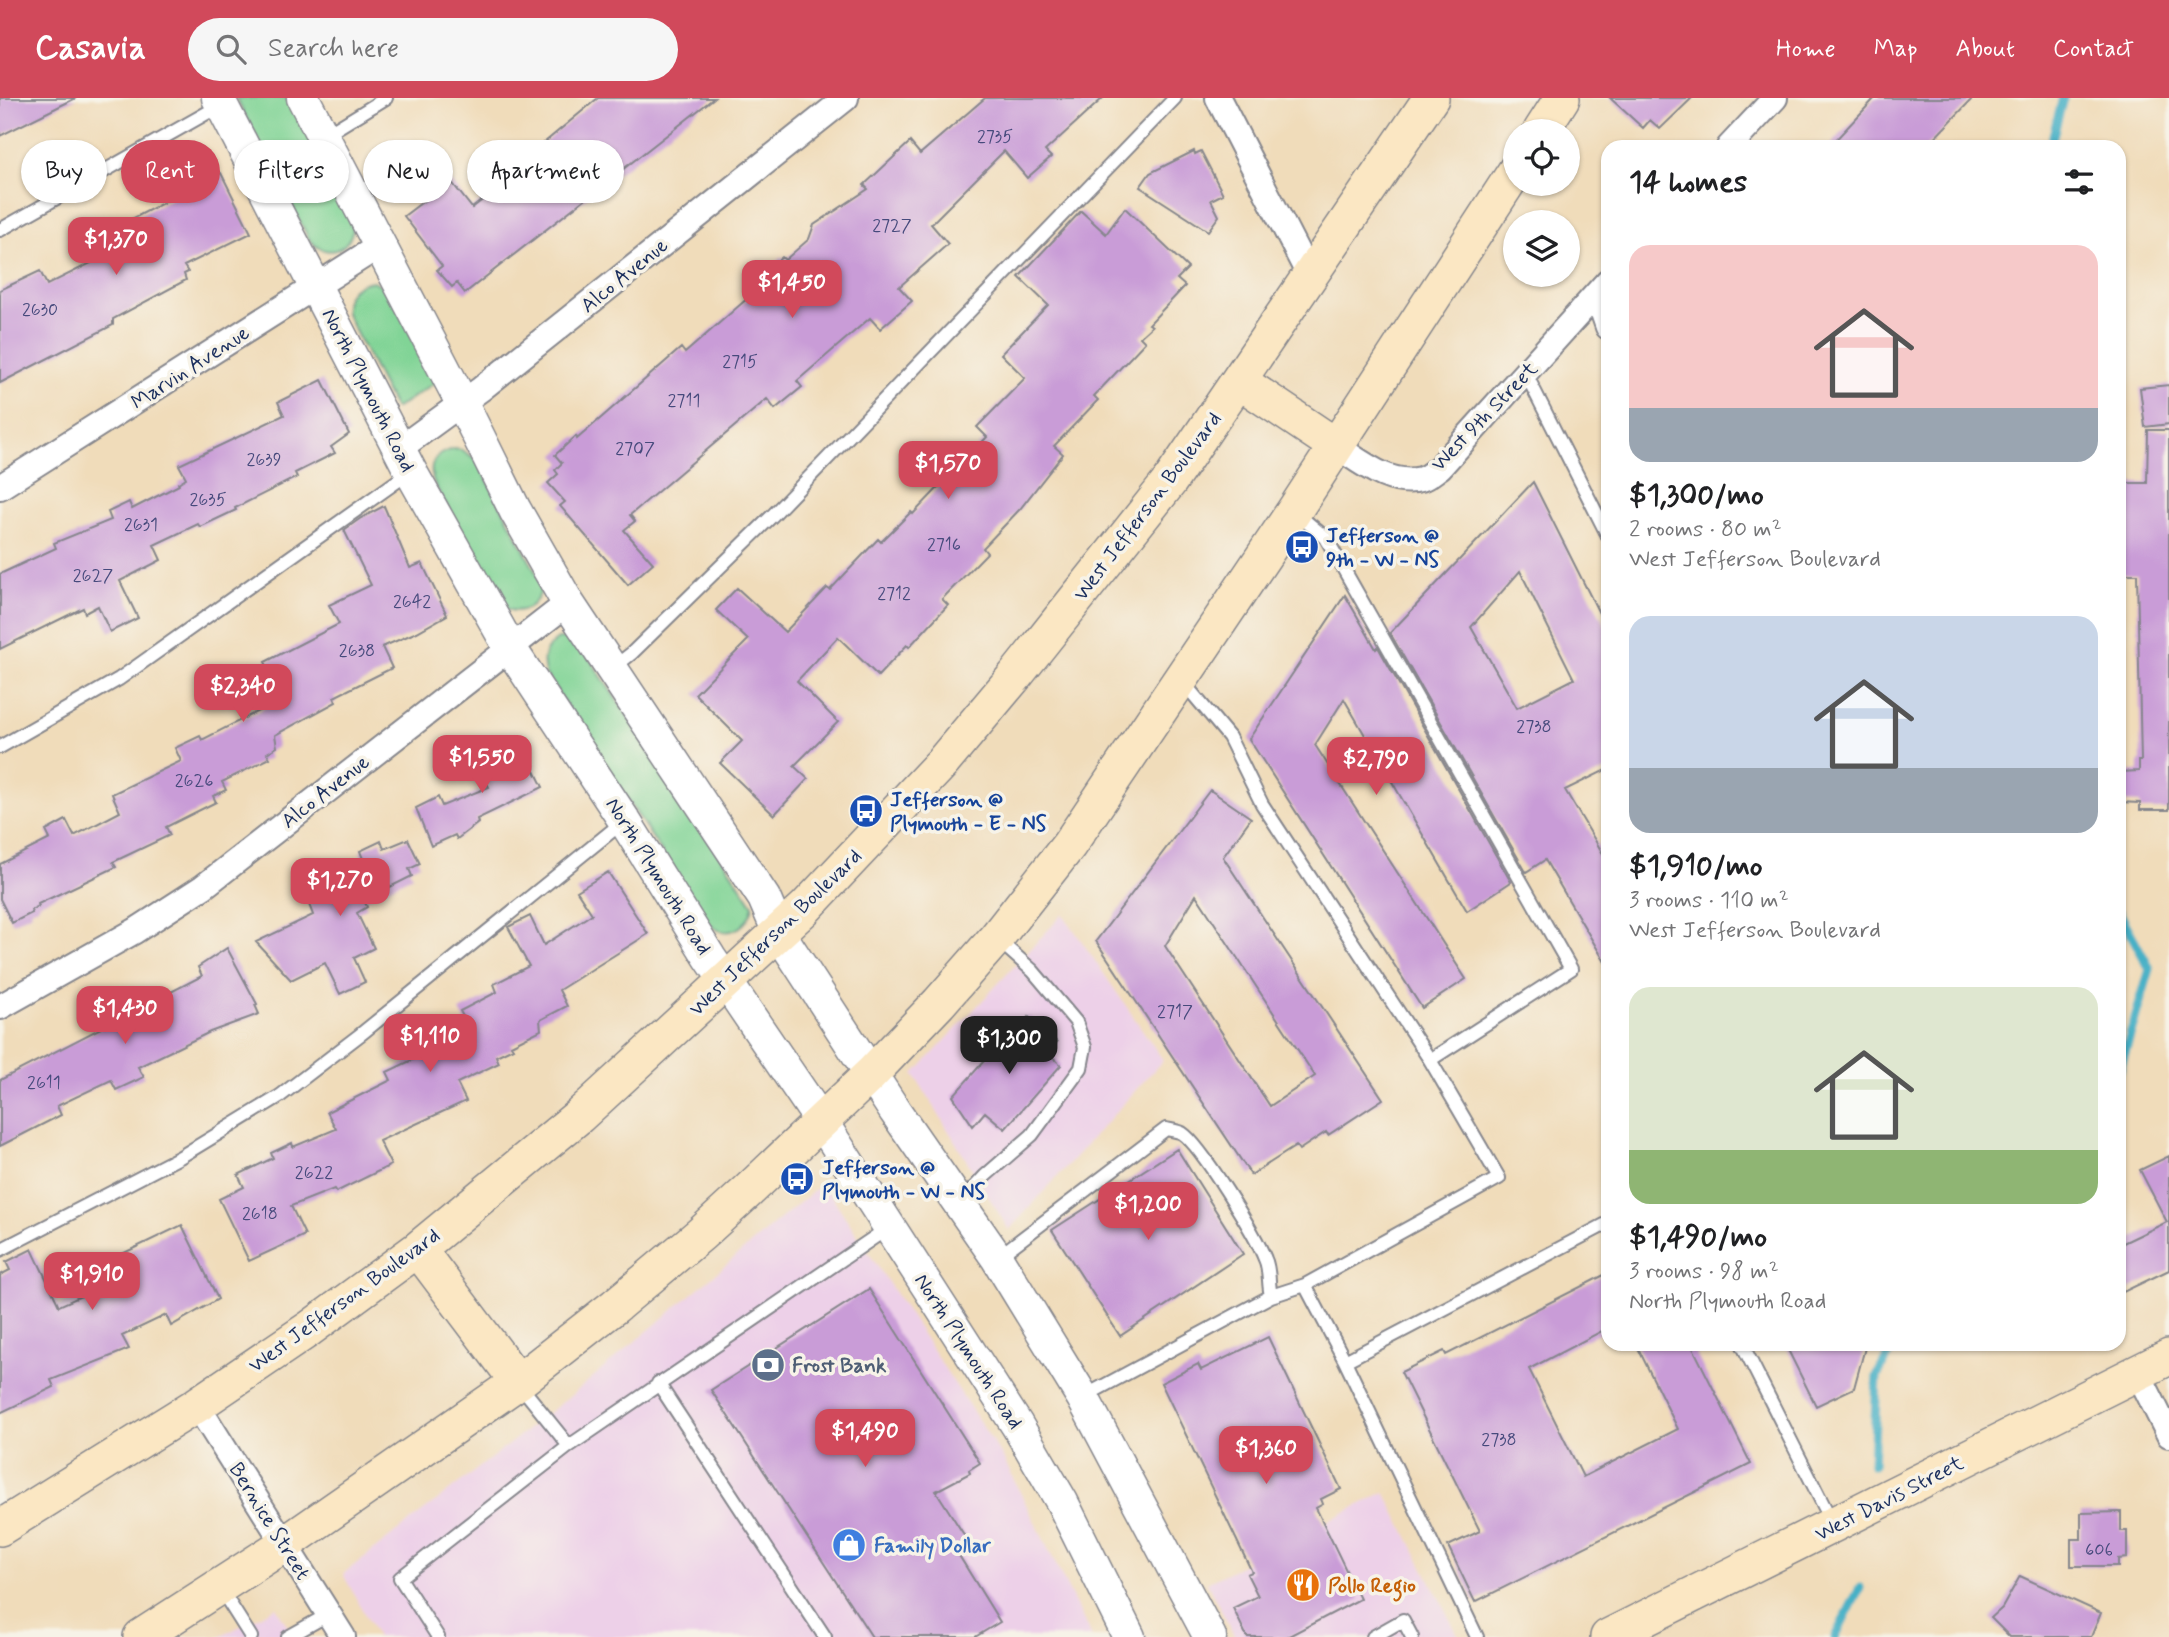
<!DOCTYPE html>
<html lang="en">
<head>
<meta charset="utf-8">
<style>
  :root { --surface:#fff; --page:#f6f6f6; --text:#202124; --muted:#757577; --accent:#d1495b }
  body { margin:0; font-family:Mynerve,sans-serif; background:var(--page); color:var(--text); height:100vh; display:flex; flex-direction:column; font-size:26px; white-space:nowrap }
  * { box-sizing:border-box; margin:0 }
  p { font-size:23px; color:var(--muted) }
  .icon { flex:none; width:38px; height:38px; fill:none; stroke:currentColor; stroke-width:2; stroke-linecap:round; stroke-linejoin:round }
  .map { position:relative; flex:1; overflow:hidden }
  .side { position:absolute; left:1601px; top:42px; width:525px; height:1211px; display:flex; flex-direction:column; background:var(--surface); border-radius:21px; box-shadow:0 2px 5px #0004 }
  .side>* { flex:none }
  .guide { position:absolute; left:21px; top:42px; width:665px; height:63px; display:flex; gap:14px }
  .buttons { position:absolute; left:1503px; top:21px; display:grid; gap:14px }
  .buttons a { display:grid; place-items:center; width:77px; height:77px; border-radius:50%; background:var(--surface); box-shadow:0 2px 5px #0004; font-size:35px }
  .price { position:absolute; translate:-50% -60px; padding:0 16px; border-radius:14px; background:var(--accent); color:#fff; font-size:23px; line-height:46px; filter:drop-shadow(0 2px 4px #0008) }
  .price::after { content:''; position:absolute; left:50%; top:42px; width:21px; height:16px; margin-left:-10px; background:inherit; clip-path:polygon(0 0,100% 0,50% 100%) }
  .price.current { background:#222; color:#fff }
  ul { padding:0; list-style:none }
  li { display:grid; align-content:center; gap:14px; height:371px; padding:0 28px }
  li span { display:grid; place-items:center; height:217px; border-radius:21px; color:#555 }
  li>.icon { margin-inline-start:auto }
  span .icon { width:126px; height:126px; fill:#fffc; stroke-width:1 }
  li b { font-size:30px }
  h2 { display:flex; justify-content:space-between; align-items:center; height:84px; padding:0 28px; font-size:30px }
  .tag { padding:0 24px; border-radius:32px; background:var(--surface); box-shadow:0 2px 5px #0004; font-size:24px; line-height:63px }
  .tag.current { background:var(--accent); color:#fff }
  header { display:flex; align-items:center; gap:42px; box-sizing:border-box; height:98px; padding:0 35px; background:var(--accent); color:#fff }
  header strong { font-size:33px }
  nav { display:flex; gap:38px; margin-inline-start:auto; font-size:24px }
  .search { width:490px; height:63px; background:var(--page); display:flex; align-items:center; gap:18px; box-sizing:border-box; padding:0 24px; border-radius:38px; color:var(--muted); font-size:26px }
  .map>svg:first-child { display:block }
</style>
</head>
<body>
<header>
<strong>Casavia</strong>
<div class="search"><svg class="icon" aria-label="search" viewBox="0 0 24 24"><circle cx="10" cy="10" r="6"/><path d="M15 15l6 6"/></svg>Search here</div>
<nav><a>Home</a><a>Map</a><a>About</a><a>Contact</a></nav>
</header>
<div class="map">
<svg width="2169" height="1539" viewBox="0 0 2169 1539">
  <rect width="100%" height="100%" fill="#f7f3e8"/>
  <filter id="ink" filterUnits="userSpaceOnUse"><feTurbulence type="fractalNoise" baseFrequency=".0143" numOctaves="2"/><feDisplacementMap in="SourceGraphic" scale="14" xChannelSelector="R" yChannelSelector="G"/><feConvolveMatrix kernelMatrix="1 2 1 2 8 2 1 2 1" color-interpolation-filters="sRGB"/></filter>
  <filter id="wash" filterUnits="userSpaceOnUse"><feTurbulence type="fractalNoise" baseFrequency=".00686" numOctaves="4" result="noise"/><feDisplacementMap in="SourceGraphic" scale="28" xChannelSelector="R" yChannelSelector="G"/><feGaussianBlur stdDeviation="1.57" result="paint"/><feColorMatrix in="noise" values="0 0 0 0 0 0 0 0 0 0 0 0 0 0 0 0 0 1.4 0 .05"/><feComposite in="paint" operator="in"/></filter>
  <g filter="url(#wash)">
    <rect width="100%" height="100%" fill="#f0dcba"/>
    <path fill="#edd0e8" d="M 1063,816 L 1163,962 L 1009,1132 L 914,976 Z
      M 823,1085 L 1002,1358 L 1092,1539 L 377,1539 L 343,1476 L 573,1296 Z
      M 1385,1394 L 1459,1539 L 1235,1539 L 1207,1485 Z
      M 276,1509 L 294,1539 L 220,1539 Z"/>
    <path fill="#81d496" stroke="#4e827a" stroke-width="2" d="M 236,0 L 290,0 L 354,126 C 351,152 327,163 309,141 Z
      M 374,183 L 389,193 L 436,284 L 395,311 L 346,215 C 344,195 355,185 374,183 Z
      M 454,351 L 462,352 L 477,362 L 543,488 C 537,508 523,519 503,509 L 435,387 C 427,367 433,356 454,351 Z
      M 558,541 L 569,541 L 579,545 L 753,807 C 749,830 726,843 708,825 L 545,575 C 541,559 544,551 558,541 Z"/>
    <g fill="none" stroke-linecap="round" stroke-linejoin="round">
      <path stroke="#47b0c6" stroke-width="9" d="M 2050,49 L 2063,0
        M 2119,814 L 2150,871 L 2119,974
        M 1873,1367 L 1877,1278 L 1894,1246
        M 1835,1539 L 1860,1490"/>
    </g>
    <g id="blocks">
      <path fill="#c99cd7" fill-rule="evenodd" d="M 0,0 L 76,0 L 0,38 Z
        M 598,0 L 714,0 L 465,195 L 457,185 L 452,189 L 437,172 L 442,168 L 404,118 L 425,102 L 410,84 L 430,67 L 445,85 L 450,82 L 472,110 L 531,64 L 527,59 Z
        M 985,0 L 1103,0 L 1045,53 L 1051,59 L 1027,80 L 1004,53 L 931,126 L 948,146 L 899,189 L 912,203 L 880,231 L 870,220 L 797,283 L 802,289 L 775,311 L 767,301 L 630,417 L 635,423 L 624,432 L 653,465 L 628,487 L 560,408 L 565,404 L 548,385 L 558,376 L 555,372 L 562,365 L 555,357 L 576,338 L 577,341 L 681,250 L 685,255 L 765,185 L 759,179 L 782,159 L 785,162 L 809,141 L 814,127 L 868,91 L 864,87 L 910,44 L 920,56 Z
        M 1610,0 L 1692,0 L 1660,31 L 1650,22 L 1643,30 Z
        M 1875,0 L 1973,0 L 1926,49 L 1829,49 Z
        M 1194,53 L 1195,56 L 1201,53 L 1223,96 L 1211,102 L 1219,118 L 1208,133 L 1140,89 L 1150,75 Z
        M 221,75 L 251,135 L 184,168 L 188,174 L 184,176 L 186,182 L 113,221 L 113,227 L 0,285 L 0,192 L 40,173 L 47,187 L 121,150 L 118,144 L 131,138 L 124,125 Z
        M 1125,110 L 1188,170 L 1177,181 L 1185,188 L 1149,226 L 1152,228 L 1140,239 L 1145,244 L 1094,298 L 1098,302 L 1054,348 L 1063,356 L 1020,411 L 983,450 L 987,455 L 942,501 L 948,507 L 909,549 L 907,547 L 878,578 L 838,539 L 797,583 L 838,624 L 794,668 L 808,681 L 774,717 L 720,665 L 742,643 L 695,596 L 748,542 L 716,512 L 737,490 L 785,534 L 827,490 L 830,492 L 878,441 L 881,444 L 911,414 L 913,416 L 987,339 L 977,329 L 1025,280 L 1001,256 L 1048,207 L 1019,179 L 1081,113 L 1106,136 Z
        M 322,282 L 349,336 L 331,349 L 335,355 L 295,375 L 297,379 L 235,410 L 236,412 L 200,429 L 198,426 L 154,447 L 161,462 L 120,483 L 138,520 L 110,534 L 98,508 L 85,515 L 83,510 L 0,551 L 0,476 L 56,450 L 54,445 L 111,422 L 108,414 L 129,404 L 132,411 L 179,387 L 178,385 L 186,380 L 179,367 L 284,317 L 278,304 Z
        M 2169,287 L 2169,326 L 2145,329 L 2140,290 Z
        M 2148,332 L 2169,332 L 2169,712 L 2140,712 L 2140,705 L 2119,704 L 2119,674 L 2139,673 L 2139,663 L 2141,663 L 2137,476 L 2119,476 L 2119,385 L 2147,385 Z
        M 1533,384 L 1608,533 L 1608,671 L 1565,692 L 1608,764 L 1608,869 L 1545,762 L 1526,774 L 1390,535 ZM 1520,473 L 1574,581 L 1517,610 L 1471,529 Z
        M 384,408 L 410,470 L 422,465 L 447,517 L 417,534 L 382,549 L 392,570 L 334,599 L 336,604 L 275,637 L 277,649 L 267,655 L 270,660 L 222,684 L 226,692 L 213,698 L 216,704 L 166,729 L 170,737 L 113,764 L 116,769 L 38,806 L 39,808 L 31,812 L 32,815 L 12,825 L 0,801 L 0,766 L 50,741 L 46,733 L 66,722 L 74,738 L 120,714 L 112,696 L 181,663 L 175,650 L 200,638 L 202,642 L 280,602 L 275,593 L 279,591 L 265,564 L 339,526 L 329,507 L 371,487 L 344,432 L 361,420 Z
        M 1345,497 L 1376,551 L 1378,549 L 1511,784 L 1467,813 L 1344,601 L 1315,647 L 1466,881 L 1422,910 L 1249,641 Z
        M 521,645 L 543,689 L 477,721 L 478,725 L 457,741 L 455,737 L 431,748 L 416,710 L 438,699 L 442,708 L 489,689 L 475,662 L 505,647 L 508,652 Z
        M 1210,692 L 1251,720 L 1223,759 L 1383,1001 L 1328,1037 L 1326,1034 L 1299,1052 L 1296,1048 L 1251,1077 L 1096,843 ZM 1196,797 L 1315,978 L 1270,1008 L 1165,848 Z
        M 408,741 L 420,766 L 409,771 L 412,778 L 364,802 L 367,809 L 357,815 L 374,850 L 354,860 L 365,884 L 340,896 L 325,865 L 291,882 L 256,844 L 313,817 L 305,796 L 365,766 L 360,753 L 381,743 L 384,751 Z
        M 608,774 L 648,836 L 559,892 L 567,908 L 540,922 L 541,932 L 511,947 L 513,950 L 496,958 L 499,965 L 457,985 L 466,1003 L 379,1043 L 391,1067 L 336,1094 L 334,1091 L 291,1108 L 305,1137 L 249,1163 L 219,1101 L 244,1089 L 238,1077 L 273,1060 L 271,1055 L 292,1045 L 293,1049 L 336,1031 L 327,1014 L 391,982 L 387,974 L 444,947 L 440,939 L 467,926 L 460,913 L 497,894 L 494,886 L 529,868 L 508,829 L 530,818 L 544,847 L 592,816 L 577,793 Z
        M 227,850 L 257,906 L 255,907 L 259,916 L 210,934 L 138,969 L 144,979 L 116,992 L 111,982 L 57,1008 L 61,1017 L 0,1048 L 0,982 L 202,878 L 198,869 Z
        M 1029,919 L 1057,944 L 1047,954 L 1061,967 L 1005,1031 L 985,1014 L 973,1028 L 953,998 L 1007,937 L 1010,939 Z
        M 1177,1051 L 1243,1156 L 1120,1238 L 1052,1132 Z
        M 2169,1058 L 2169,1172 L 2119,1196 L 2119,1147 L 2167,1124 L 2140,1072 Z
        M 182,1127 L 218,1201 L 171,1228 L 166,1217 L 122,1238 L 129,1251 L 51,1282 L 54,1289 L 0,1315 L 0,1177 L 10,1172 L 6,1164 L 32,1151 L 59,1208 L 108,1186 L 99,1167 Z
        M 1608,1175 L 1608,1230 L 1529,1271 L 1583,1379 L 1678,1331 L 1636,1246 L 1691,1246 L 1751,1366 L 1475,1504 L 1448,1448 L 1480,1433 L 1401,1274 L 1444,1253 L 1446,1257 Z
        M 869,1191 L 980,1365 L 969,1372 L 970,1375 L 936,1393 L 968,1443 L 955,1451 L 1000,1524 L 975,1539 L 872,1539 L 711,1292 Z
        M 1268,1239 L 1341,1391 L 1321,1401 L 1323,1406 L 1316,1410 L 1360,1501 L 1287,1539 L 1247,1539 L 1233,1510 L 1258,1498 L 1247,1476 L 1252,1474 L 1161,1285 L 1198,1266 L 1201,1272 Z
        M 1785,1246 L 1866,1246 L 1854,1290 L 1816,1308 Z
        M 2121,1414 L 2121,1433 L 2127,1433 L 2127,1460 L 2118,1461 L 2118,1468 L 2071,1468 L 2071,1441 L 2081,1441 L 2081,1415 Z
        M 2020,1478 L 2101,1515 L 2091,1539 L 2010,1539 L 1991,1520 L 2002,1510 Z"/>
    </g>
  </g>
  <g filter="url(#ink)">
    <use href="#blocks" fill-opacity="0" stroke="#86868c" stroke-width="2"/>
    <g fill="none" stroke-linecap="round" stroke-linejoin="round">
      <g stroke="#86868c" stroke-width="16">
        <path id="service" d="M 324,38 L 386,0
          M 0,132 L 221,7
          M 1526,276 L 1608,438
          M 1296,415 L 1326,440 L 1571,871 L 1430,962
          M 613,570 L 632,555 L 772,418 L 1175,0
          M 1183,584 L 1229,639 L 1262,706 L 1430,962 L 1499,1080 L 1305,1187 L 1345,1263 L 1477,1539
          M 0,649 L 119,581 L 410,374
          M 959,1106 L 985,1078 L 1032,1037 L 1081,970 L 1085,949 L 1076,924 L 1033,873 L 997,841
          M 0,1152 L 180,1059 L 280,998 L 361,936 L 624,723
          M 998,1159 L 1166,1031 C 1171,1032 1178,1033 1182,1035 C 1201,1047 1256,1138 1265,1161 C 1270,1171 1268,1186 1271,1198
          M 1742,1246 L 1832,1424
          M 1345,1263 L 1608,1125
          M 658,1285 L 825,1539
          M 519,1286 L 569,1348
          M 1083,1299 L 1271,1198 L 1305,1187
          M 220,1490 L 251,1539
          M 288,1539 L 329,1516
          M 438,1539 L 400,1480 L 569,1348 L 888,1130
          M 1373,1539 L 1403,1522 L 1412,1539"/>
      </g>
      <g stroke="#86868c" stroke-width="28">
        <path id="minor" d="M 1218,0 L 1310,179
          M 1729,49 L 1775,0
          M 1597,197 L 1608,229
          M 1336,348 C 1361,364 1390,389 1421,381 C 1428,379 1434,373 1440,369 L 1608,183
          M 399,351 L 481,291 L 846,0
          M 0,389 L 379,148
          M 0,909 L 135,833 L 203,789 L 568,505
          M 2138,1275 L 2169,1337
          M 197,1307 L 343,1539"/>
      </g>
      <g stroke="#86868c" stroke-width="35">
        <path id="tertiary" d="M 218,0 L 411,374 L 510,550 L 624,722 L 710,860 L 821,1023 L 1017,1327 L 1062,1404 L 1129,1539
          M 303,0 L 462,305 L 515,412 L 568,505 L 764,800 L 779,835 L 895,1013 L 997,1160 L 1083,1300 L 1210,1539"/>
      </g>
      <g stroke="#86868c" stroke-width="38">
        <path id="secondary" d="M 1541,33 L 1562,0
          M 1239,283 L 1336,348
          M 418,1151 L 518,1284
          M 0,1430 L 197,1307 L 309,1231 L 418,1151 L 579,1018 L 805,810 L 942,665 L 1015,578 L 1170,383 L 1431,0
          M 141,1539 L 285,1446 L 518,1284 L 615,1208 L 701,1136 L 747,1094 L 871,976 L 939,905 L 996,840 L 1069,747 L 1294,413 L 1516,72
          M 1608,1539 L 2169,1259"/>
      </g>
      <use href="#service" stroke="#fff" stroke-width="12"/>
      <use href="#minor" stroke="#fff" stroke-width="24"/>
      <use href="#tertiary" stroke="#fff" stroke-width="32"/>
      <use href="#secondary" stroke="#fbe7c3" stroke-width="35"/>
    </g>
  </g>
  <defs>
    <g id="bus-disc" transform="scale(1.75)"><circle r="9.5" fill="#1a4fb4" stroke="#f7f3e8"/><path d="M-5-6H5V4H4V6H2V4H-2V6H-4V4H-5ZM-3.5-4V0h7V-4ZM-3.5 1.2v1.5H-2V1.2ZM2 1.2v1.5H3.5V1.2Z" fill="#fff"/></g>
    <g id="bank-disc" transform="scale(1.75)"><circle r="9.5" fill="#5c6f8a" stroke="#f7f3e8"/><path d="M-6-4H6V4H-6ZM0-2.3a2.3 2.3 0 1 0 0 4.6a2.3 2.3 0 1 0 0-4.6Z" fill="#fff"/></g>
    <g id="shop-disc" transform="scale(1.75)"><circle r="9.5" fill="#3f7fe0" stroke="#f7f3e8"/><path d="M-5-2.5h2.3a2.7 3.5 0 0 1 5.4 0H5L5.5 6h-11ZM-1.5-2.5h3a1.5 2.3 0 0 0-3 0Z" fill="#fff"/></g>
    <g id="restaurant-disc" transform="scale(1.75)"><circle r="9.5" fill="#e8710a" stroke="#f7f3e8"/><path d="M-5-6h1v4h1v-4h1v4h1v-4h1v5L-1.5 .5V6h-2V.5L-5-1ZM5-6V6H3V1.5H1.5Q1.5-4 5-6Z" fill="#fff"/></g>
  </defs>
  <g fill-rule="evenodd">
    <use href="#bus-disc" x="1302" y="449"/>
    <use href="#bus-disc" x="866" y="713"/>
    <use href="#bus-disc" x="797" y="1081"/>
    <use href="#bank-disc" x="768" y="1267"/>
    <use href="#shop-disc" x="849" y="1447"/>
    <use href="#restaurant-disc" x="1303" y="1487"/>
  </g>
  <g text-anchor="middle" stroke-width="7" stroke-linejoin="round" paint-order="stroke">
    <g font-size="18" fill="#464a7c">
      <text x="995" y="44">2735</text>
      <text x="892" y="133">2727</text>
      <text x="40" y="217">2630</text>
      <text x="740" y="269">2715</text>
      <text x="684" y="308">2711</text>
      <text x="635" y="356">2707</text>
      <text x="264" y="367">2639</text>
      <text x="208" y="407">2635</text>
      <text x="141" y="432">2631</text>
      <text x="944" y="452">2716</text>
      <text x="93" y="483">2627</text>
      <text x="894" y="501">2712</text>
      <text x="412" y="509">2642</text>
      <text x="357" y="558">2638</text>
      <text x="1534" y="634">2738</text>
      <text x="194" y="688">2626</text>
      <text x="1175" y="919">2717</text>
      <text x="44" y="990">2611</text>
      <text x="314" y="1080">2622</text>
      <text x="260" y="1121">2618</text>
      <text x="1499" y="1347">2738</text>
      <text x="2099" y="1457">606</text>
    </g>
    <g font-size="21" fill="#1b2f5e" stroke="#f7f3e8">
      <text transform="translate(624 177) rotate(-39)" y="7">Alco Avenue</text>
      <text transform="translate(190 269) rotate(-33)" y="7">Marvin Avenue</text>
      <text transform="translate(369 292) rotate(63)" y="7">North Plymouth Road</text>
      <text transform="translate(1484 318) rotate(-46)" y="7">West 9th Street</text>
      <text transform="translate(1147 408) rotate(-53)" y="7">West Jefferson Boulevard</text>
      <text transform="translate(325 693) rotate(-38)" y="7">Alco Avenue</text>
      <text transform="translate(659 778) rotate(58)" y="7">North Plymouth Road</text>
      <text transform="translate(775 834) rotate(-44)" y="7">West Jefferson Boulevard</text>
      <text transform="translate(344 1202) rotate(-36)" y="7">West Jefferson Boulevard</text>
      <text transform="translate(969 1253) rotate(57)" y="7">North Plymouth Road</text>
      <text transform="translate(1889 1400) rotate(-27)" y="7">West Davis Street</text>
      <text transform="translate(270 1423) rotate(58)" y="7">Bernice Street</text>
    </g>
    <g font-size="21" font-weight="bold" fill="#164399" stroke="#f7f3e8" text-anchor="start">
      <text x="1326" y="444">Jefferson @<tspan x="1326" dy="24">9th - W - NS</tspan></text>
      <text x="890" y="708">Jefferson @<tspan x="890" dy="24">Plymouth - E - NS</tspan></text>
      <text x="822" y="1076">Jefferson @<tspan x="822" dy="24">Plymouth - W - NS</tspan></text>
    </g>
    <g font-size="21" font-weight="bold" fill="#4e5e75" stroke="#f7f3e8" text-anchor="start">
      <text x="792" y="1274">Frost Bank</text>
    </g>
    <g font-size="21" font-weight="bold" fill="#366cbe" stroke="#f7f3e8" text-anchor="start">
      <text x="874" y="1454">Family Dollar</text>
    </g>
    <g font-size="21" font-weight="bold" fill="#c56008" stroke="#f7f3e8" text-anchor="start">
      <text x="1328" y="1494">Pollo Regio</text>
    </g>
  </g>
</svg>
<div class="buttons">
<a><svg class="icon" aria-label="locate" viewBox="0 0 24 24"><circle cx="12" cy="12" r="6"/><path d="M12 2v4M12 18v4M2 12h4M18 12h4"/></svg></a>
<a><svg class="icon" aria-label="layers" viewBox="0 0 24 24"><path d="M12 4l9 5-9 5-9-5zM3 14l9 5 9-5"/></svg></a>
</div>
<b class="price" style="left:116px;top:179px">$1,370</b>
<b class="price" style="left:792px;top:222px">$1,450</b>
<b class="price" style="left:948px;top:403px">$1,570</b>
<b class="price" style="left:243px;top:626px">$2,340</b>
<b class="price" style="left:482px;top:697px">$1,550</b>
<b class="price" style="left:1376px;top:699px">$2,790</b>
<b class="price" style="left:340px;top:820px">$1,270</b>
<b class="price" style="left:125px;top:948px">$1,430</b>
<b class="price" style="left:430px;top:976px">$1,110</b>
<b class="price current" style="left:1009px;top:978px">$1,300</b>
<b class="price" style="left:1148px;top:1144px">$1,200</b>
<b class="price" style="left:92px;top:1214px">$1,910</b>
<b class="price" style="left:865px;top:1371px">$1,490</b>
<b class="price" style="left:1266px;top:1388px">$1,360</b>
<div class="guide">
<a class="tag">Buy</a>
<a class="tag current">Rent</a>
<a class="tag">Filters</a>
<a class="tag">New</a>
<a class="tag">Apartment</a>
</div>
<section class="side">
<h2>14 homes<svg class="icon" aria-label="filters" viewBox="0 0 24 24"><path d="M4 7h16M4 17h16"/><circle cx="9" cy="7" r="2"/><circle cx="15" cy="17" r="2"/></svg></h2>
<ul>
<li><span style="background:linear-gradient(#f6c9c9 75%,#9aa5b1 0)"><svg class="icon" aria-label="home" viewBox="0 0 24 24"><path d="M3 11l9-7 9 7M6 9v11h12V9"/></svg></span><div><b>$1,300/mo</b><p>2 rooms · 80 m²</p><p>West Jefferson Boulevard</p></div></li>
<li><span style="background:linear-gradient(#c9d6e8 70%,#9aa5b1 0)"><svg class="icon" aria-label="home" viewBox="0 0 24 24"><path d="M3 11l9-7 9 7M6 9v11h12V9"/></svg></span><div><b>$1,910/mo</b><p>3 rooms · 110 m²</p><p>West Jefferson Boulevard</p></div></li>
<li><span style="background:linear-gradient(#dfe7d0 75%,#8fb573 0)"><svg class="icon" aria-label="home" viewBox="0 0 24 24"><path d="M3 11l9-7 9 7M6 9v11h12V9"/></svg></span><div><b>$1,490/mo</b><p>3 rooms · 98 m²</p><p>North Plymouth Road</p></div></li>
</ul>
</section>
</div>
</body>
</html>
